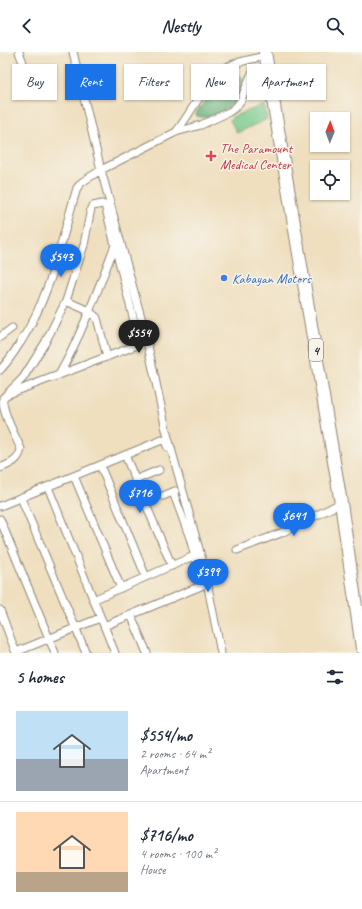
<!DOCTYPE html>
<html lang="en">
<head>
<meta charset="utf-8">
<style>
  :root { --surface:#fff; --page:#f2f2f3; --text:#1f2937; --muted:#747a83; --line:#e0e1e3; --accent:#1a73e8 }
  body { margin:0; font-family:Caveat,sans-serif; background:var(--page); color:var(--text); height:100vh; display:flex; flex-direction:column; font-size:15px; white-space:nowrap }
  * { box-sizing:border-box; margin:0 }
  p { font-size:13px; color:var(--muted) }
  .icon { flex:none; width:22px; height:22px; fill:none; stroke:currentColor; stroke-width:2; stroke-linecap:round; stroke-linejoin:round }
  .map { position:relative; height:601px; overflow:hidden }
  .details { display:flex; flex-direction:column; background:var(--surface); flex:1 }
  .details>* { flex:none }
  .top-card { position:absolute; left:12px; top:12px; width:338px; height:36px; display:flex; gap:8px }
  .needle { width:26px; rotate:1deg }
  .tools { position:absolute; left:310px; top:60px; display:grid; gap:8px }
  .tools a { display:grid; place-items:center; width:40px; height:40px; border-radius:0px; background:var(--surface); box-shadow:0 1px 3px #0004; font-size:20px }
  .price { position:absolute; translate:-50% -34px; padding:0 9px; border-radius:14px; background:var(--accent); color:#fff; font-size:13px; line-height:26px; filter:drop-shadow(0 1px 2px #0008) }
  .price::after { content:''; position:absolute; left:50%; top:24px; width:12px; height:9px; margin-left:-6px; background:inherit; clip-path:polygon(0 0,100% 0,50% 100%) }
  .price.active { background:#222; color:#fff }
  ul { padding:0; list-style:none }
  li { display:flex; align-items:center; gap:12px; height:100px; padding:0 16px }
  li+li { border-top:1px solid var(--line) }
  li span { display:grid; place-items:center; flex:none; width:112px; height:80px; border-radius:0px; color:#555 }
  li>.icon { margin-inline-start:auto }
  span .icon { width:48px; height:48px; fill:#fffc; stroke-width:1 }
  li b { font-size:17px }
  h2 { display:flex; justify-content:space-between; align-items:center; height:48px; padding:0 16px; font-size:17px }
  .pill { padding:0 14px; border-radius:0px; background:var(--surface); box-shadow:0 1px 3px #0004; font-size:14px; line-height:36px }
  .pill.active { background:var(--accent); color:#fff }
  header { display:flex; justify-content:space-between; align-items:center; height:52px; padding:0 16px; background:var(--surface); font-size:18px; font-weight:700 }
  .map>svg:first-child { display:block }
</style>
</head>
<body>
<header><svg class="icon" aria-label="back" viewBox="0 0 24 24"><path d="M15 5l-7 7 7 7"/></svg>Nestly<svg class="icon" aria-label="search" viewBox="0 0 24 24"><circle cx="10" cy="10" r="6"/><path d="M15 15l6 6"/></svg></header>
<div class="map">
<svg width="362" height="601" viewBox="0 0 362 601">
  <rect width="100%" height="100%" fill="#f7f3e8"/>
  <filter id="ink" filterUnits="userSpaceOnUse"><feTurbulence type="fractalNoise" baseFrequency=".025" numOctaves="2"/><feDisplacementMap in="SourceGraphic" scale="8" xChannelSelector="R" yChannelSelector="G"/><feConvolveMatrix kernelMatrix="1 2 1 2 8 2 1 2 1" color-interpolation-filters="sRGB"/></filter>
  <filter id="wash" filterUnits="userSpaceOnUse"><feTurbulence type="fractalNoise" baseFrequency=".012" numOctaves="4" result="noise"/><feDisplacementMap in="SourceGraphic" scale="16" xChannelSelector="R" yChannelSelector="G"/><feGaussianBlur stdDeviation="0.9" result="paint"/><feColorMatrix in="noise" values="0 0 0 0 0 0 0 0 0 0 0 0 0 0 0 0 0 1.4 0 .05"/><feComposite in="paint" operator="in"/></filter>
  <g filter="url(#wash)">
    <rect width="100%" height="100%" fill="#efdfbf"/>
    <path fill="#7acb8d" stroke="#527b5c" d="M 264,53 L 267,67 L 237,81 L 230,68 L 232,65 Z"/>
    <path fill="#63af78" stroke="#476d52" d="M 229,20 L 238,21 L 243,26 C 245,45 229,58 212,64 C 207,65 202,66 197,64 L 196,62 L 197,59 C 208,47 213,27 229,20 Z"/>
  </g>
  <g filter="url(#ink)">
    <g fill="none" stroke-linecap="round" stroke-linejoin="round">
      <g stroke="#8d8575" stroke-width="9">
        <path id="street" d="M 19,0 L 28,24
          M 73,0 L 101,118 L 145,280 L 167,382 L 204,515 L 221,601
          M 176,80 C 191,62 208,24 227,15 C 238,9 253,7 266,4
          M 66,249 L 89,259 L 97,266 L 107,305
          M 0,285 L 12,276
          M 0,318 C 9,309 15,299 22,288 C 52,240 61,189 77,136 L 82,130 L 101,118 L 176,80 L 201,73 L 229,60 L 236,55 L 241,48 L 251,23 L 259,19 L 268,16
          M 59,323 C 82,282 98,237 115,193
          M 125,403 L 172,514
          M 100,413 L 146,525
          M 0,416 C 10,412 19,409 21,397 C 16,385 1,359 3,346 L 23,326 L 45,291 L 66,249 L 84,193 L 91,156 L 93,154 L 102,152 L 105,153 L 139,289 L 135,294 L 6,343
          M 74,424 L 121,536
          M 135,428 L 159,418
          M 48,435 L 115,601
          M 163,444 L 175,439
          M 21,446 L 86,601
          M 0,454 L 162,388 L 165,389 L 168,396
          M 0,467 L 55,601
          M 237,498 L 281,481 L 341,451
          M 93,548 L 196,503
          M 0,558 L 16,601
          M 131,563 L 147,601
          M 104,574 L 201,534 L 202,532 L 190,486 L 173,440
          M 16,600 L 100,566"/>
      </g>
      <g stroke="#8d8575" stroke-width="14">
        <path id="highway" d="M 265,0 L 341,451 L 362,596"/>
      </g>
      <use href="#street" stroke="#fff" stroke-width="7"/>
      <use href="#highway" stroke="#fff" stroke-width="12"/>
    </g>
  </g>
  <path fill="#e0444e" stroke="#f7f3e8" stroke-width="1.5" d="M209 98h4v4h4v4h-4v4h-4v-4h-4v-4h4z"/>
  <circle fill="#3f7fe0" stroke="#f7f3e8" stroke-width="1.5" cx="224" cy="226" r="4"/>
  <g text-anchor="middle" stroke-width="3" stroke-linejoin="round" paint-order="stroke">
    <rect fill="#f7f3e8" stroke="#686764" stroke-width="1" x="309" y="287" width="14" height="22" rx="3"/>
    <g font-size="13" font-weight="bold" fill="#2b2b2b">
      <text x="316" y="303">4</text>
    </g>
    <g font-size="14" fill="#be3a42" stroke="#f7f3e8" text-anchor="start">
      <text x="220" y="101">The Paramount<tspan x="220" dy="16">Medical Center</tspan></text>
    </g>
    <g font-size="14" fill="#366cbe" stroke="#f7f3e8" text-anchor="start">
      <text x="232" y="231">Kabayan Motors</text>
    </g>
  </g>
</svg>
<div class="tools">
<a><svg class="needle" viewBox="-14 -14 28 28"><path d="M0-13l5 13h-10z" fill="#e53935"/><path d="M0 13l5-13h-10z" fill="#747a83"/></svg></a>
<a><svg class="icon" aria-label="locate" viewBox="0 0 24 24"><circle cx="12" cy="12" r="6"/><path d="M12 2v4M12 18v4M2 12h4M18 12h4"/></svg></a>
</div>
<b class="price" style="left:61px;top:226px">$543</b>
<b class="price active" style="left:139px;top:302px">$554</b>
<b class="price" style="left:140px;top:462px">$716</b>
<b class="price" style="left:294px;top:485px">$641</b>
<b class="price" style="left:208px;top:541px">$399</b>
<div class="top-card">
<a class="pill">Buy</a>
<a class="pill active">Rent</a>
<a class="pill">Filters</a>
<a class="pill">New</a>
<a class="pill">Apartment</a>
</div>
</div>
<section class="details">
<h2>5 homes<svg class="icon" aria-label="filters" viewBox="0 0 24 24"><path d="M4 7h16M4 17h16"/><circle cx="9" cy="7" r="2"/><circle cx="15" cy="17" r="2"/></svg></h2>
<ul>
<li><span style="background:linear-gradient(#bfe0f5 60%,#9aa5b1 0)"><svg class="icon" aria-label="home" viewBox="0 0 24 24"><path d="M3 11l9-7 9 7M6 9v11h12V9"/></svg></span><div><b>$554/mo</b><p>2 rooms · 64 m²</p><p>Apartment</p></div></li>
<li><span style="background:linear-gradient(#ffd9b3 75%,#b9a48a 0)"><svg class="icon" aria-label="home" viewBox="0 0 24 24"><path d="M3 11l9-7 9 7M6 9v11h12V9"/></svg></span><div><b>$716/mo</b><p>4 rooms · 100 m²</p><p>House</p></div></li>
</ul>
</section>
</body>
</html>
